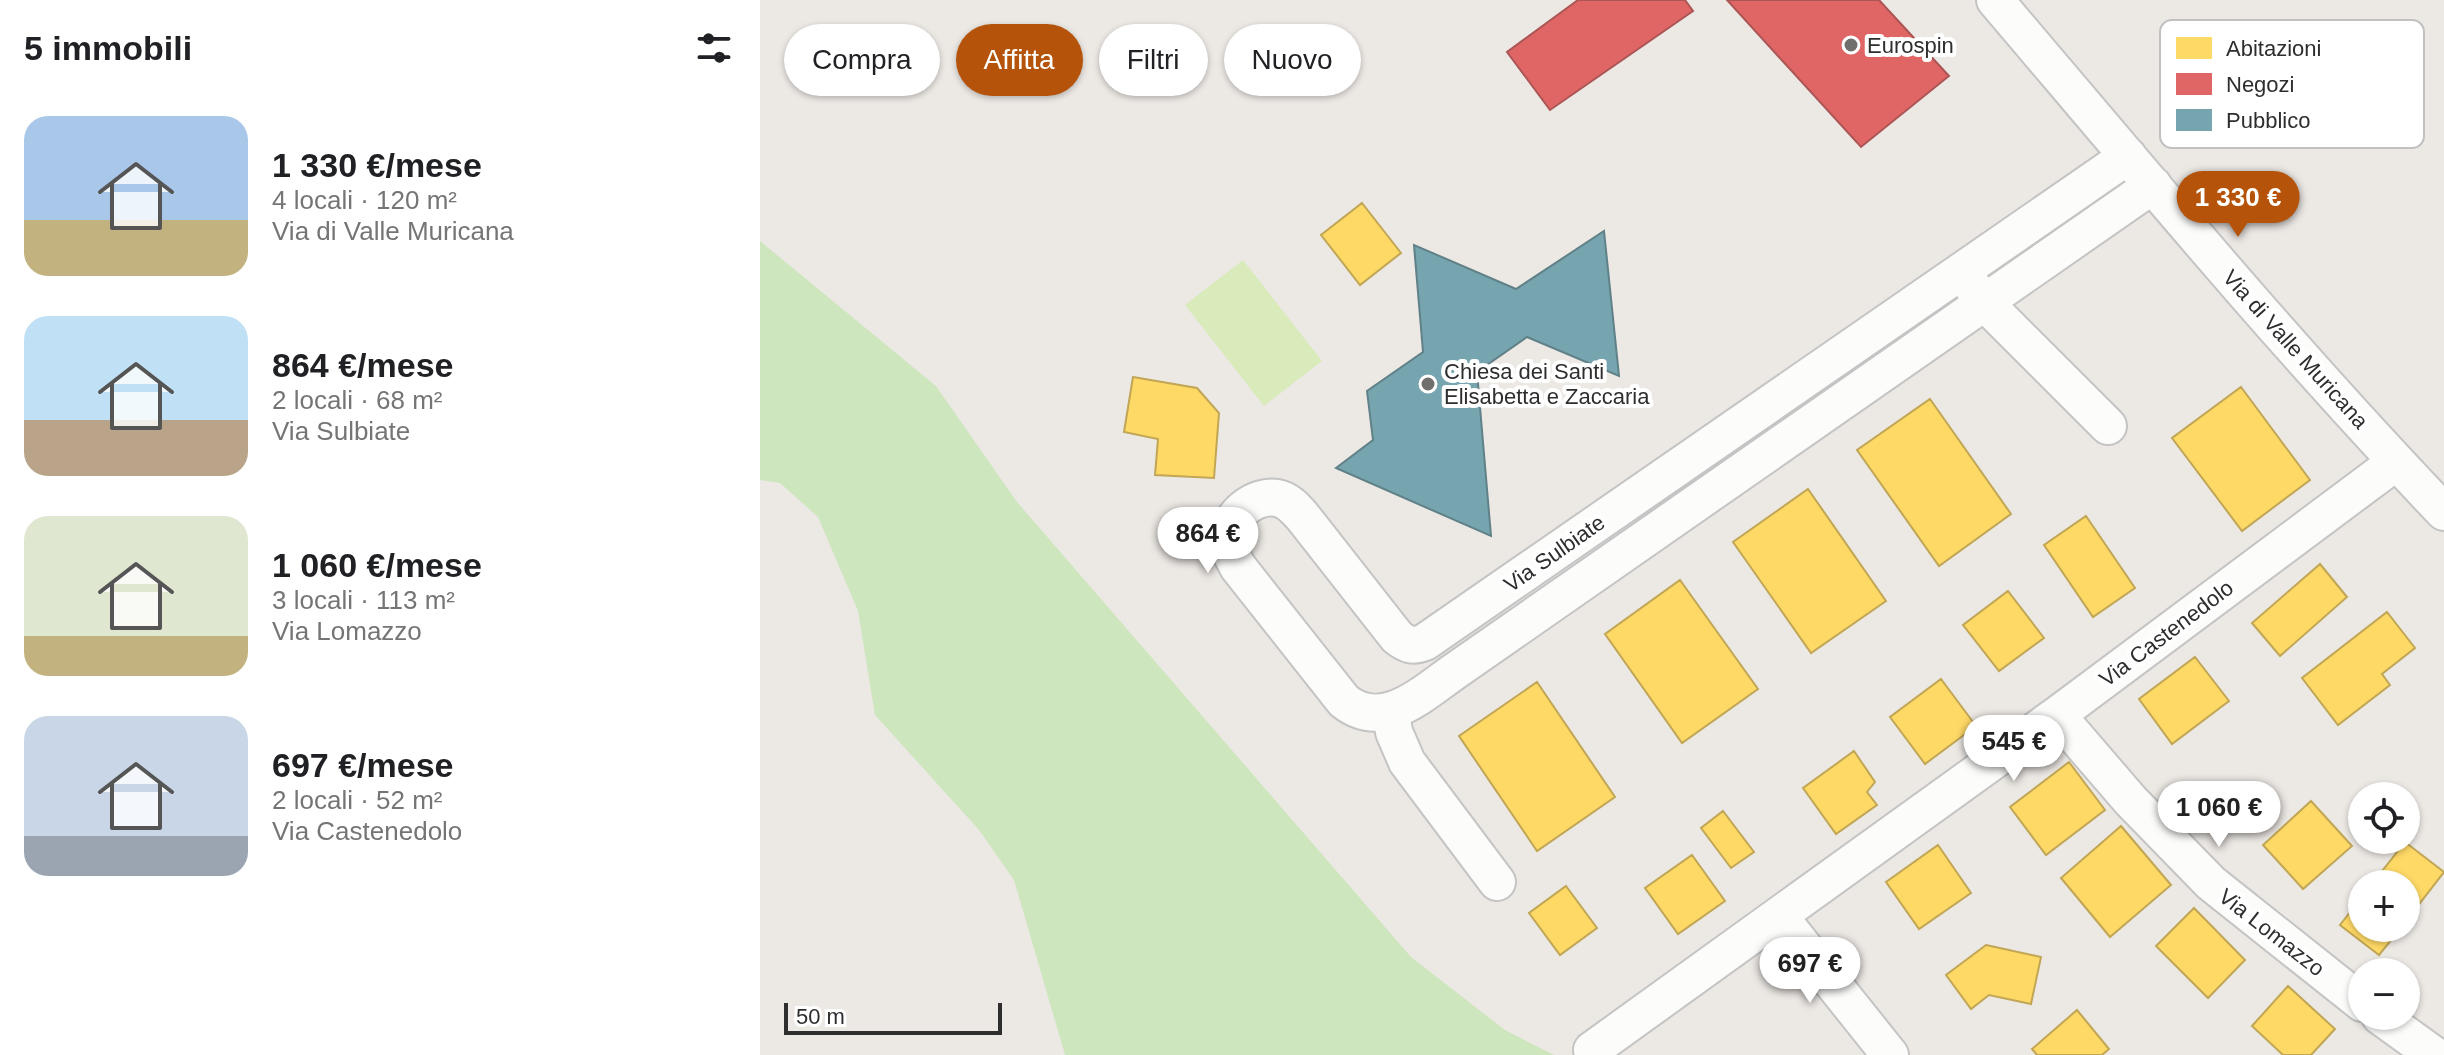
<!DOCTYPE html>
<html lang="it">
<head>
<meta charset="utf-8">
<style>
  :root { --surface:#fff; --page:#f2f2f2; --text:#202124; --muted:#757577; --accent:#b45309 }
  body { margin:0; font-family:Arial,sans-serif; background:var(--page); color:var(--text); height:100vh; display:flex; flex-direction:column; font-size:30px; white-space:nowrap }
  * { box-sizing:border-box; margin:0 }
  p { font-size:26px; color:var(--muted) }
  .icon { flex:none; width:44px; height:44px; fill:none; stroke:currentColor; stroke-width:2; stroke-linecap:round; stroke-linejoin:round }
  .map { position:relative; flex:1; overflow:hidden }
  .drawer { display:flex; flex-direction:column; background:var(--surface); width:760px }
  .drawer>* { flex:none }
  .top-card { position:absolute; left:24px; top:24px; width:760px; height:72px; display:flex; gap:16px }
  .fabs { position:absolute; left:1588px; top:782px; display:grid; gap:16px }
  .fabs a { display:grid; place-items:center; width:72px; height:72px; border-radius:50%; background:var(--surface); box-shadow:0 2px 6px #0004; font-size:40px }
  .scale { position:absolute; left:24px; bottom:20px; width:218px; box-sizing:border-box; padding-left:8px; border:4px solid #2e2e2e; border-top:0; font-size:22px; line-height:28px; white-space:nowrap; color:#2e2e2e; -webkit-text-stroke:6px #fff; paint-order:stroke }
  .price { position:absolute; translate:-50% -68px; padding:0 18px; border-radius:28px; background:#fff; color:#222; font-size:26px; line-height:52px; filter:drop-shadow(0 2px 4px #0008) }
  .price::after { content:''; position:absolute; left:50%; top:48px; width:24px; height:18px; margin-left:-12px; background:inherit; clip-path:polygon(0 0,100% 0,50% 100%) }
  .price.on { background:var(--accent); color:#fff }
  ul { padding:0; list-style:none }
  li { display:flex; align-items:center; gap:24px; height:200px; padding:0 24px }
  li span { display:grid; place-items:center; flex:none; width:224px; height:160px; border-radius:24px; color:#555 }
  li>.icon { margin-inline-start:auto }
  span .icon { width:96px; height:96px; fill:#fffc; stroke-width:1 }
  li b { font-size:34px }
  h2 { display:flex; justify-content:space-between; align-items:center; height:96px; padding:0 24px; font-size:34px }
  .chip { padding:0 28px; border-radius:36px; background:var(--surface); box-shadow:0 2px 6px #0004; font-size:28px; line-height:72px }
  .chip.on { background:var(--accent); color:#fff }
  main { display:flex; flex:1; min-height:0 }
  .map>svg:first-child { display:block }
</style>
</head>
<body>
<main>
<section class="drawer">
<h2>5 immobili<svg class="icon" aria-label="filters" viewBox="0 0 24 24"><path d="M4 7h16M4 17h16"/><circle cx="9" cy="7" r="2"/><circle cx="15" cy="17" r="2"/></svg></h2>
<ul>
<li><span style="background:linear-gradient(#a9c7e8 65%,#c2b280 0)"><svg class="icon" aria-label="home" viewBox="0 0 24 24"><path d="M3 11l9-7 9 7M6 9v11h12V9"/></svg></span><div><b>1 330 €/mese</b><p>4 locali · 120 m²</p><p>Via di Valle Muricana</p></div></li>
<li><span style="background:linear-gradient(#bfe0f5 65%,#b9a48a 0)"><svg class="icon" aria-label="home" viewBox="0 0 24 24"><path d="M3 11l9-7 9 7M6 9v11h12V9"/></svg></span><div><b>864 €/mese</b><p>2 locali · 68 m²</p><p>Via Sulbiate</p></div></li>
<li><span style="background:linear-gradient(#dfe7d0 75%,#c2b280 0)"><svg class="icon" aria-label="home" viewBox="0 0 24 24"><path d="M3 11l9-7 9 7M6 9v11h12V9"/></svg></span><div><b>1 060 €/mese</b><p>3 locali · 113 m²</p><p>Via Lomazzo</p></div></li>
<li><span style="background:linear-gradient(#c9d6e8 75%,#9aa5b1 0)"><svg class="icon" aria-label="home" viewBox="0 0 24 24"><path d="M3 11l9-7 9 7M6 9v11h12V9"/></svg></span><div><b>697 €/mese</b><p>2 locali · 52 m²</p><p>Via Castenedolo</p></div></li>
</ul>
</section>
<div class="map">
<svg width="1684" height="1055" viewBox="0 0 1684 1055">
  <rect width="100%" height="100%" fill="#ece8e4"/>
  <path fill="#cee6be" d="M 0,241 L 176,386 L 257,502 L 651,957 L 745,1030 L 794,1055 L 305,1055 L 254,880 L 219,830 L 115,715 L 98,611 L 58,517 L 20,483 L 0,480 Z"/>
  <path fill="#d9eabb" d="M 483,260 L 562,361 L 504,406 L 425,305 Z"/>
  <path fill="#ffd966" stroke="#c0a655" stroke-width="2" d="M 602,203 L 641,253 L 600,285 L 561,235 Z
    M 373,377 L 437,388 L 459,413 L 454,478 L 395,475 L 398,439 L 364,432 Z
    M 1481,387 L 1550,480 L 1482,531 L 1412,438 Z
    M 1170,399 L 1251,514 L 1179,566 L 1097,450 Z
    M 1048,489 L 1126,601 L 1051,653 L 973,542 Z
    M 1326,516 L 1375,588 L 1333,617 L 1284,545 Z
    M 1560,564 L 1587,597 L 1520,656 L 1492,623 Z
    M 920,580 L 998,689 L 922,743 L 845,634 Z
    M 1248,591 L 1284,638 L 1239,671 L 1203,625 Z
    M 1627,612 L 1655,648 L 1622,674 L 1630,685 L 1578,725 L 1542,678 Z
    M 1435,657 L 1469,701 L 1412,744 L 1379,699 Z
    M 1181,679 L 1216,726 L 1165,764 L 1130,717 Z
    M 777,682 L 855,797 L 777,851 L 699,736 Z
    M 1094,751 L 1115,782 L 1107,792 L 1117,805 L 1076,834 L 1043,788 Z
    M 1309,762 L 1345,810 L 1286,855 L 1250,807 Z
    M 1551,801 L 1592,846 L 1543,889 L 1503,845 Z
    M 963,811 L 994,852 L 971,868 L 941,828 Z
    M 1361,826 L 1411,885 L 1350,937 L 1301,878 Z
    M 1645,842 L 1684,872 L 1646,921 L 1646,884 L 1612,884 Z
    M 1178,845 L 1211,893 L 1159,929 L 1126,882 Z
    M 932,855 L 965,901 L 918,934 L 885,888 Z
    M 806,886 L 837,928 L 800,955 L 769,913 Z
    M 1602,897 L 1602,928 L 1641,928 L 1619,955 L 1580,925 Z
    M 1434,908 L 1485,960 L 1448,998 L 1396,946 Z
    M 1226,945 L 1281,957 L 1271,1004 L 1229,995 L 1211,1009 L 1186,975 Z
    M 1528,986 L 1575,1029 L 1551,1055 L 1523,1055 L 1492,1026 Z
    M 1317,1010 L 1349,1049 L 1342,1055 L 1277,1055 L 1272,1049 Z"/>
  <path fill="#e06666" stroke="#ab5555" stroke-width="2" d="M 818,0 L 925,0 L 933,11 L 790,110 L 747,52 Z
    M 967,0 L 1119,0 L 1189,76 L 1101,147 Z"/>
  <path fill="#76a5af" stroke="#608188" stroke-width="2" d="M 844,231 L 859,376 L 767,337 L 717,372 L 731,536 L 576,468 L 613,440 L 607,391 L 663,352 L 654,245 L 756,289 Z"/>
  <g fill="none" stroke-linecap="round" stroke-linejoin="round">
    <g stroke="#c5c4c5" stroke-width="40">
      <path id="minor" d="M 1235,0 C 1382,173 1527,348 1684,512
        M 1368,156 L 665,642 C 653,647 647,645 637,637 L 542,516 C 535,508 528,500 517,498 C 495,494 469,515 468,537 C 467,548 473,558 478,567 L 584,701 C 623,732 662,694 695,671 L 1393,185
        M 1210,283 L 1224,302 L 1348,426
        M 631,711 L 634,732 L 647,762 L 737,882
        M 1297,715 L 1371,801 L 1451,883 L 1602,1003
        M 1019,916 L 1130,1055
        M 1620,1016 L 1674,1055
        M 832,1050 L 1297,715 L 1636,462"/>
    </g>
    <use href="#minor" stroke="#fcfcfb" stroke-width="36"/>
  </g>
  <g fill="#706f6e" stroke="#fff" stroke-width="3">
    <circle cx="1091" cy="45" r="8"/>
    <circle cx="668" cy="384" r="8"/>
  </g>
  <g text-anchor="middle" stroke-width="8" stroke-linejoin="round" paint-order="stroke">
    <g font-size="22" fill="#2e2e2e" stroke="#fff" text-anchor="start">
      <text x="1107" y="53">Eurospin</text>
      <text x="684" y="379">Chiesa dei Santi<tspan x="684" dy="25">Elisabetta e Zaccaria</tspan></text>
    </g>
    <g font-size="22" fill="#2e2e2e" stroke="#fff">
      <text transform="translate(1536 349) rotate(48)" y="8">Via di Valle Muricana</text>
      <text transform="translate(794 553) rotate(-35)" y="8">Via Sulbiate</text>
      <text transform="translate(1406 633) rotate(-37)" y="8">Via Castenedolo</text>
      <text transform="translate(1512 932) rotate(38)" y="8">Via Lomazzo</text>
    </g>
  </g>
  <rect x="1400" y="20" width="264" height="128" rx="12" fill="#fff" stroke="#c0c0c0" stroke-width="2"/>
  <rect x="1416" y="37" width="36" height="22" fill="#ffd966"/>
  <rect x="1416" y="73" width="36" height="22" fill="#e06666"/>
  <rect x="1416" y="109" width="36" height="22" fill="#76a5af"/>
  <g font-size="22" fill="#2e2e2e">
    <text x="1466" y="56">Abitazioni</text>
    <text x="1466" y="92">Negozi</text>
    <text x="1466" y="128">Pubblico</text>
  </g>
</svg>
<div class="fabs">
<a><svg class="icon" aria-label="locate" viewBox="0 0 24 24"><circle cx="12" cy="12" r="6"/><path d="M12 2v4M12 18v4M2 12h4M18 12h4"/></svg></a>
<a>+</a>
<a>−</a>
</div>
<div class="scale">50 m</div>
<b class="price on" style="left:1478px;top:239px">1 330 €</b>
<b class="price" style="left:448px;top:575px">864 €</b>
<b class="price" style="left:1254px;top:783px">545 €</b>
<b class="price" style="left:1459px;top:849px">1 060 €</b>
<b class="price" style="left:1050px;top:1005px">697 €</b>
<div class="top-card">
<a class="chip">Compra</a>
<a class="chip on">Affitta</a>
<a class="chip">Filtri</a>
<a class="chip">Nuovo</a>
</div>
</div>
</main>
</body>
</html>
